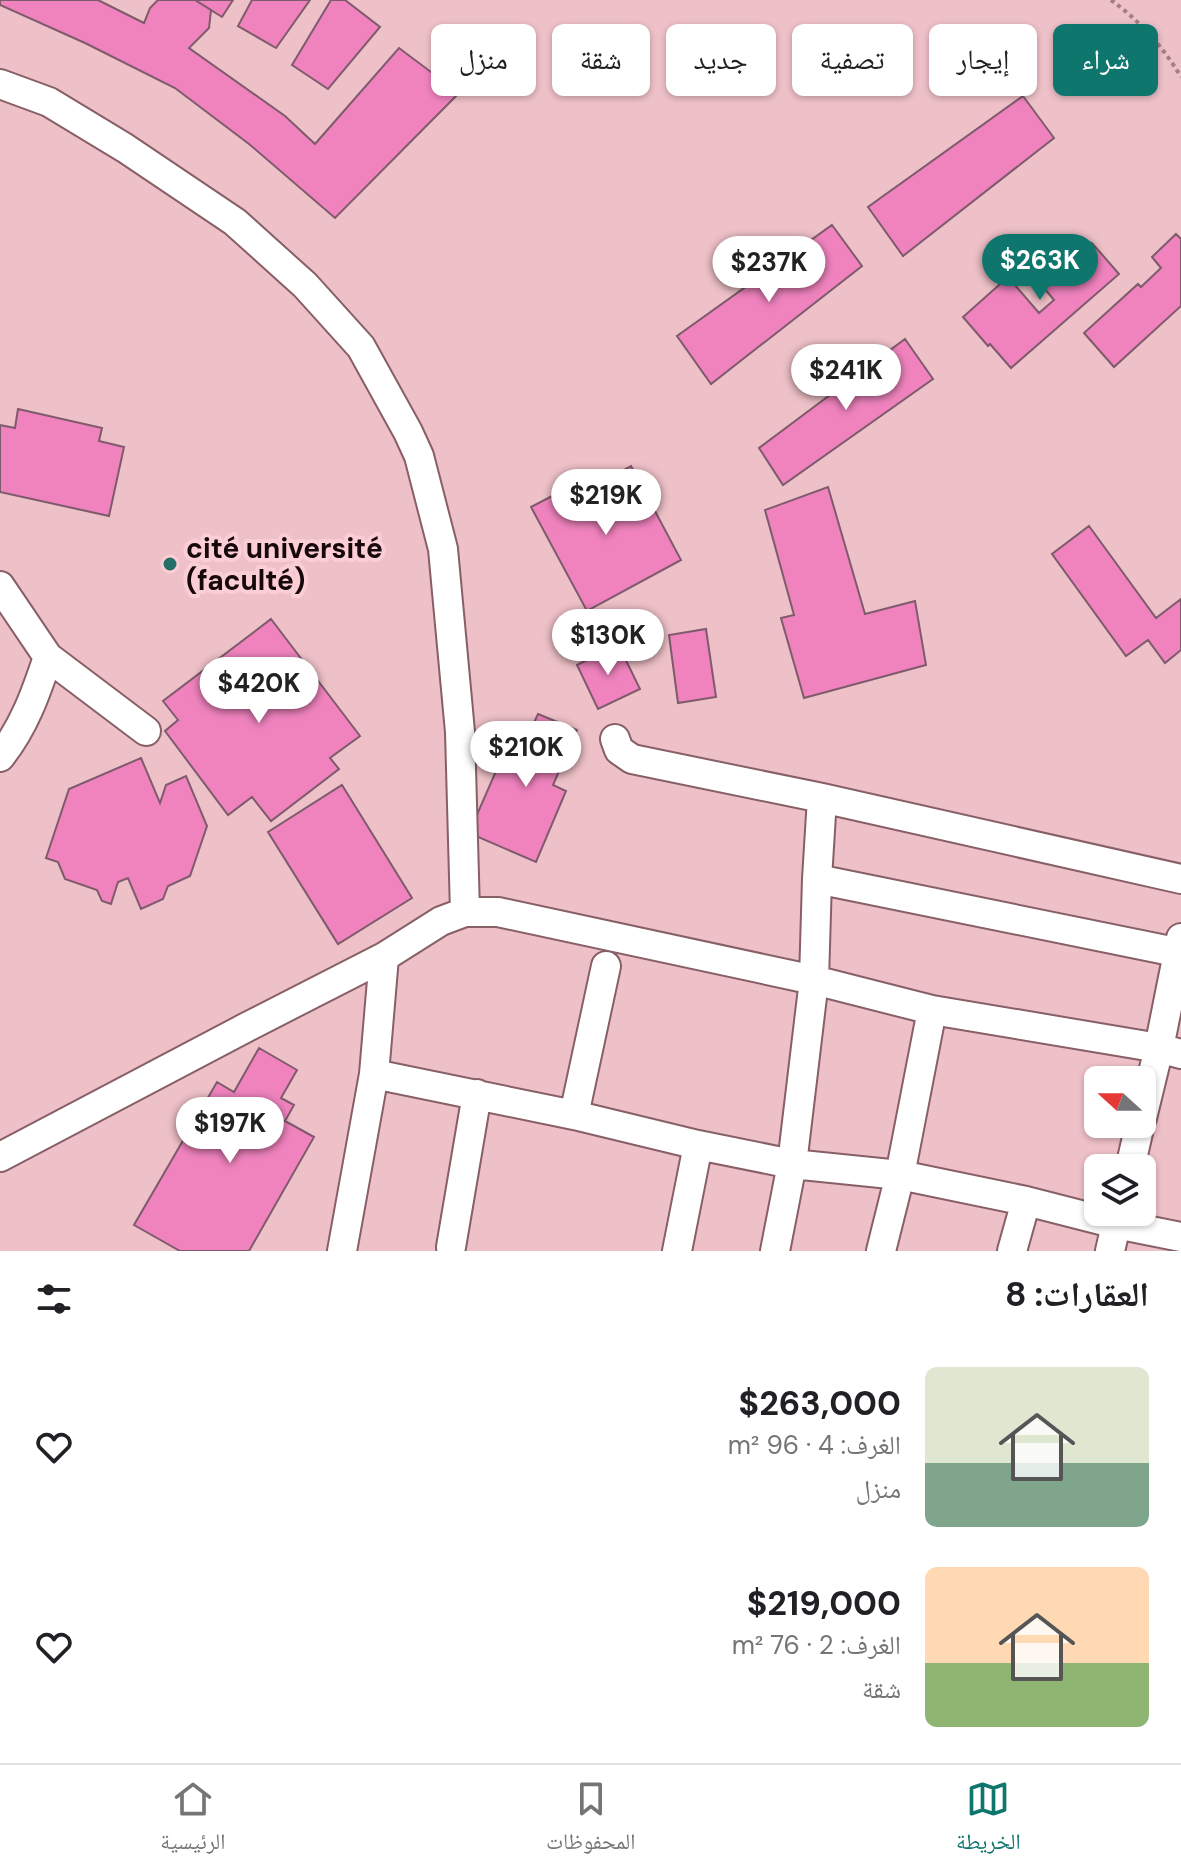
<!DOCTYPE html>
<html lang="ar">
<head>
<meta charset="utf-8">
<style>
  :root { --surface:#fff; --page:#f2f2f2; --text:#202124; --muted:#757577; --line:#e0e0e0; --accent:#0f766e }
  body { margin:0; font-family:"DM Sans","Noto Naskh Arabic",sans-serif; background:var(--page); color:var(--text); direction:rtl; height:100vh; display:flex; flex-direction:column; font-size:30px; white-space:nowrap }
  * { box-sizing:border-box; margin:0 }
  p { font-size:26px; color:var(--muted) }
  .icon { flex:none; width:44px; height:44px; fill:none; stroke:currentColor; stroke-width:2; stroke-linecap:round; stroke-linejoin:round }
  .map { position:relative; height:1251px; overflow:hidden; direction:ltr }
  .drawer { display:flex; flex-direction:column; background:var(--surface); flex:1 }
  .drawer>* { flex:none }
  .guide { position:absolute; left:24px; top:24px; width:1134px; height:72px; direction:rtl; display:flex; gap:16px }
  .needle { width:52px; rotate:291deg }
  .controls { position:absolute; left:1084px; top:1066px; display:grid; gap:16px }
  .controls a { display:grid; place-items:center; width:72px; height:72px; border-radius:12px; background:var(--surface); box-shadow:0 2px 6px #0004; font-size:40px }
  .price { position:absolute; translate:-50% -68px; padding:0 18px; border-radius:28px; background:#fff; color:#222; font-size:26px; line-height:52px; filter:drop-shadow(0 2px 4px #0008) }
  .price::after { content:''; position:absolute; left:50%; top:48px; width:24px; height:18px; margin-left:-12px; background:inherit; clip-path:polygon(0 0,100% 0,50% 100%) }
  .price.current { background:var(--accent); color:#fff }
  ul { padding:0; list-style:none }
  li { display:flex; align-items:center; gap:24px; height:200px; padding:0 32px }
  li span { display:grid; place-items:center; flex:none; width:224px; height:160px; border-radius:12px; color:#555 }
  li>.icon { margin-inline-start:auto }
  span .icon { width:96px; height:96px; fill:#fffc; stroke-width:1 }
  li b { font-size:34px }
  h2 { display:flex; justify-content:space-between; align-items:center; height:96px; padding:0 32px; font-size:34px }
  .pill { padding:0 28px; border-radius:12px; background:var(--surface); box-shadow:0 2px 6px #0004; font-size:28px; line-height:72px }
  .pill.current { background:var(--accent); color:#fff }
  .tab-bar { display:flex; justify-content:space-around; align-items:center; height:112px; border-top:2px solid var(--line); background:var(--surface); font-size:22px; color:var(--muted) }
  .tab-bar a { display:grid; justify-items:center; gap:4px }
  .tab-bar .current { color:var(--accent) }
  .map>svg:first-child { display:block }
</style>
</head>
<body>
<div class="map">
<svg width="1181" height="1251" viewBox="0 0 1181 1251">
  <rect width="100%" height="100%" fill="#eec0c7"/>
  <path fill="#f083be" stroke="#7e5b6c" stroke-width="2" d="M 0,0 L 98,0 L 144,23 L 150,8 L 158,0 L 195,0 L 211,10 L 209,28 L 189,48 L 285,116 L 315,144 L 399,48 L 459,93 L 335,218 L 249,144 L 175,88 L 85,43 L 0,5 Z
    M 195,0 L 233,0 L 222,17 Z
    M 252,0 L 310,0 L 276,48 L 238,26 Z
    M 331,0 L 345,0 L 380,27 L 328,89 L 292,65 Z
    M 1023,96 L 1054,138 L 903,256 L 868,207 Z
    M 832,225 L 862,266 L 711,384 L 677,336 Z
    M 1176,234 L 1181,239 L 1181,306 L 1114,367 L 1084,333 L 1138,284 L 1141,287 L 1161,268 L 1152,257 Z
    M 1073,239 L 1083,250 L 1092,243 L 1119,274 L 1011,368 L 990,344 L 988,346 L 963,317 L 1008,277 L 1039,313 L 1054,300 L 1033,275 Z
    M 905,339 L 933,379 L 783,485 L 759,448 Z
    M 18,409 L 102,428 L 99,441 L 124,447 L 109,516 L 0,492 L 0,425 L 15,428 Z
    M 631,466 L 681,560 L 587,611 L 531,507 L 575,484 L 580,493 Z
    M 828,487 L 865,614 L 915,601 L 926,665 L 804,698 L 781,618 L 794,615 L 765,510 Z
    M 1089,526 L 1156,618 L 1181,599 L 1181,650 L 1165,663 L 1148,640 L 1126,656 L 1052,554 Z
    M 271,619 L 360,736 L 330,758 L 339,769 L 271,821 L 252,797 L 228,815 L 165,731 L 178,720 L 163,701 Z
    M 706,629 L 716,697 L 678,703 L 669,635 Z
    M 618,644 L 640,689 L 598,709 L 577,665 Z
    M 538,714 L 577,730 L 553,785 L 566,791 L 536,862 L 469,833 L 517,723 L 531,729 Z
    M 141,758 L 160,803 L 166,785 L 186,776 L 207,826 L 190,876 L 168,886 L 163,899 L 141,909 L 128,878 L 118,882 L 111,904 L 102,901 L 97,890 L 65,879 L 58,862 L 46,858 L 69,789 Z
    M 342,785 L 412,898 L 338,944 L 268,832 Z
    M 259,1048 L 297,1070 L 281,1098 L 294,1105 L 285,1121 L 314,1137 L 249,1251 L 180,1251 L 134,1225 L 217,1082 L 234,1092 Z"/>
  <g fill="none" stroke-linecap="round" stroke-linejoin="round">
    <g stroke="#875f66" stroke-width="32">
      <path id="minor" d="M 0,84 L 49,102 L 125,148 L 235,222 L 305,285 L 361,347 L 408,432 L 419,456 L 443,549 L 460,732 L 465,912
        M 0,586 L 48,657 L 146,731
        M 615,739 L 619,750 L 632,759 L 822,798 L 1181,879
        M 0,757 C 24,727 36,693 48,657
        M 817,879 L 1181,953
        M 374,1074 L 574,1115 L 698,1145 L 792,1164 L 900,1175 L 1026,1201 L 1116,1224 L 1181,1237
        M 574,1115 L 606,966
        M 1142,1118 L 1159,1048 L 1181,938
        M 0,1157 L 247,1027 L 384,957 L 441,921 L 465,912 L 498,912 L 814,980 L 932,1010 L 1159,1048 L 1181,1054
        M 1130,1168 L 1140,1124
        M 451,1247 L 477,1094
        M 342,1251 L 374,1074 L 384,957
        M 677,1251 L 698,1145
        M 775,1251 L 792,1164 L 814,980 L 817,879 L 822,798
        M 881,1251 L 900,1175 L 932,1010
        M 1012,1251 L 1026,1201
        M 1110,1251 L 1119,1212"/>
    </g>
    <path stroke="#a17f84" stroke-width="4" stroke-dasharray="4 4" stroke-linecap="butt" d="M 1111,0 C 1139,20 1164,48 1181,77"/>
    <use href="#minor" stroke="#fff" stroke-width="28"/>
  </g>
  <circle fill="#256f69" stroke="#fbcdd4" stroke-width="3" cx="170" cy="564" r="8"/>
  <g text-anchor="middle" stroke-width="8" stroke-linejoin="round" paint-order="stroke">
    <g font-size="28" font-weight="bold" fill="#16080b" stroke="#fbcdd4" text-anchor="start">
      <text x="186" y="558">cité université<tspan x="186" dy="32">(faculté)</tspan></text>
    </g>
  </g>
</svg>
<div class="controls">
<a><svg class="needle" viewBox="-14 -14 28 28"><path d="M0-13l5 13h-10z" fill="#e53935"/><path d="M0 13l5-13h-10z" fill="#757577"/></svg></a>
<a><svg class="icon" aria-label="layers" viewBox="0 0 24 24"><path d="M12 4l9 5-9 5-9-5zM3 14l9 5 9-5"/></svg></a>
</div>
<b class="price current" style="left:1040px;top:302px">$263K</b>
<b class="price" style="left:769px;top:304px">$237K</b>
<b class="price" style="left:846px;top:412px">$241K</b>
<b class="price" style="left:606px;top:537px">$219K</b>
<b class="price" style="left:608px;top:677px">$130K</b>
<b class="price" style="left:259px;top:725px">$420K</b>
<b class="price" style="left:526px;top:789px">$210K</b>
<b class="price" style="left:230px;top:1165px">$197K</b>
<div class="guide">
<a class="pill current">شراء</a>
<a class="pill">إيجار</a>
<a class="pill">تصفية</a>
<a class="pill">جديد</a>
<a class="pill">شقة</a>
<a class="pill">منزل</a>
</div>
</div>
<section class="drawer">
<h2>العقارات: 8<svg class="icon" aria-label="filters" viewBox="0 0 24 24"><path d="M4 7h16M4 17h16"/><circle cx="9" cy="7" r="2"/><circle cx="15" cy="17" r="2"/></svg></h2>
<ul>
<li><span style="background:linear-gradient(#dfe7d0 60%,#7fa58c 0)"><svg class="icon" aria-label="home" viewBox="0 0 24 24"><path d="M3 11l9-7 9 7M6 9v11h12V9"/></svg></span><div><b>$263,000</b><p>الغرف: 4 · 96 m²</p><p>منزل</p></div><svg class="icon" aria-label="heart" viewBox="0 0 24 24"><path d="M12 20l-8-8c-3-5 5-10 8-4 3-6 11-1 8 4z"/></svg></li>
<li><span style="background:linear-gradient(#ffd9b3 60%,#8fb573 0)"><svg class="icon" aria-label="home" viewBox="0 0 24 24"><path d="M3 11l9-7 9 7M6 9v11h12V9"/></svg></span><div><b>$219,000</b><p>الغرف: 2 · 76 m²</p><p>شقة</p></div><svg class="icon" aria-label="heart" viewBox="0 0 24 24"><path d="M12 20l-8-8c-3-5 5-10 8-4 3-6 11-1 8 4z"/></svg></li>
</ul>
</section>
<nav class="tab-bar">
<a class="current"><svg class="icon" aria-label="map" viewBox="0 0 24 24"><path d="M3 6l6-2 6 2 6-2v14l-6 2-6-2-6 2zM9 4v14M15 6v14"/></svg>الخريطة</a>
<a><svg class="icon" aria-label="saved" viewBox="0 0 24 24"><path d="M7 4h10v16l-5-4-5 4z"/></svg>المحفوظات</a>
<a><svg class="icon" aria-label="home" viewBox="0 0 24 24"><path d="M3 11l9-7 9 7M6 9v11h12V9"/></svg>الرئيسية</a>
</nav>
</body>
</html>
